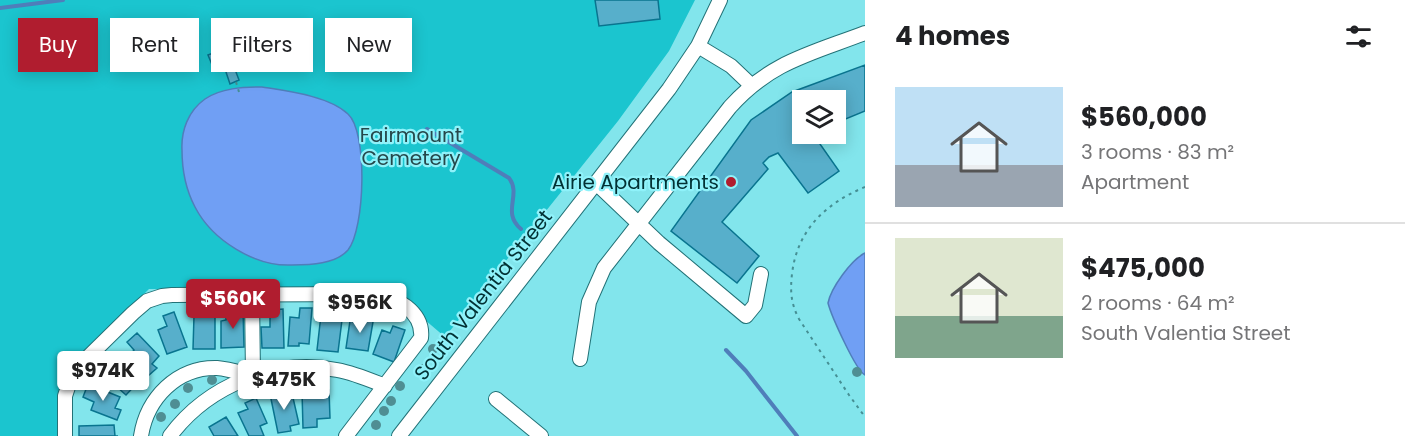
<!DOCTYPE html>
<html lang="en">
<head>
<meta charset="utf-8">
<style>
  :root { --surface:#fff; --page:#f6f6f6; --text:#202124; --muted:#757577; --line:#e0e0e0; --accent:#b01d2f }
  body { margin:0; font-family:Poppins,sans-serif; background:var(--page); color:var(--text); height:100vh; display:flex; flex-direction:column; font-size:22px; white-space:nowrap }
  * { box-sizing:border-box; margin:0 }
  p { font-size:20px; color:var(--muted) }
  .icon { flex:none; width:33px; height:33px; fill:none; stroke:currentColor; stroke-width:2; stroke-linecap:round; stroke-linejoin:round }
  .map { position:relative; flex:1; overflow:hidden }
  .side { display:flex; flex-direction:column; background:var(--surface); width:540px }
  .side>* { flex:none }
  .banner { position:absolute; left:18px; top:18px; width:570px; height:54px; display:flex; gap:12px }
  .controls { position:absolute; left:792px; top:90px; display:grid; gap:12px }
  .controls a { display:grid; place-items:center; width:54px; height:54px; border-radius:0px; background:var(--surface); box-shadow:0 3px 15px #0003; font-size:30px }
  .price { position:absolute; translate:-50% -51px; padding:0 14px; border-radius:6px; background:#fff; color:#222; font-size:20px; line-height:39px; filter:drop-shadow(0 2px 3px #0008) }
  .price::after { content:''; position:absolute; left:50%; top:36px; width:18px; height:14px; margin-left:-9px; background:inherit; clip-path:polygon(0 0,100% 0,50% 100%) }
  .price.selected { background:var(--accent); color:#fff }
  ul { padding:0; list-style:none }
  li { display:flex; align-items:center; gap:18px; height:150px; padding:0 30px }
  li+li { border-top:2px solid var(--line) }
  li span { display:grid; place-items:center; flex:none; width:168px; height:120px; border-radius:0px; color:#555 }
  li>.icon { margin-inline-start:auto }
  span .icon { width:72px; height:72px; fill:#fffc; stroke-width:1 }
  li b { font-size:26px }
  h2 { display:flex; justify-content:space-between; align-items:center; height:72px; padding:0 30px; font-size:26px }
  .pill { padding:0 21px; border-radius:0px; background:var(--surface); box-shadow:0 3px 15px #0003; font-size:21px; line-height:54px }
  .pill.selected { background:var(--accent); color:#fff }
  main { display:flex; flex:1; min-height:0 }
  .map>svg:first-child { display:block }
</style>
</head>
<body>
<main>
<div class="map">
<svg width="865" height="436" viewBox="0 0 865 436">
  <rect width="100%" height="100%" fill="#82e5ec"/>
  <path fill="#1bc5cf" d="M 0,0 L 695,0 L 669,51 L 618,121 L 445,337 L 390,290 L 149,289 L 59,379 L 59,436 L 0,436 Z"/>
  <path fill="#709ff4" stroke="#4f7eba" stroke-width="1.5" d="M 262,87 C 287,91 329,96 348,114 C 368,132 365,229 348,250 C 336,264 310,265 292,265 C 255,267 212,240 195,207 C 186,190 182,169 182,150 C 181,131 188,111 205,99 C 221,88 243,87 262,87 Z
    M 865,253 L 865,375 C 856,371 831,315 828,303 C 831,288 851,260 865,253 Z"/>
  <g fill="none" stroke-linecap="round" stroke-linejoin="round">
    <path stroke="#4f7eba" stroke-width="4" d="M 0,8 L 63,0
      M 427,129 L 509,178 C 522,195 501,212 521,229
      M 726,350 L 746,371 L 797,436"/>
  </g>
  <path fill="#57afcb" stroke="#09748f" stroke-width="1.5" d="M 595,0 L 658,0 L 660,19 L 599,26 Z
    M 227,48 L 239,80 L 230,84 L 223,63 L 213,67 L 208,55 Z
    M 257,48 L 268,55 L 262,63 L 252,56 Z
    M 865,65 L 865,111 L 836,123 L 836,100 L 802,100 L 802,134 L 813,134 L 839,171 L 808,193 L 778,153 L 769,157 L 763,163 L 768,169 L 722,222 L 759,256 L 737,283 L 671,231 L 751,120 L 792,92 Z
    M 300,308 L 312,308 L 309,344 L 299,343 L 299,346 L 288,346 L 290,317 L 299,318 Z
    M 201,309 L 215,309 L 215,349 L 193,349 L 194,316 L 200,316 Z
    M 283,309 L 284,348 L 262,348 L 261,327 L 270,327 L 270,310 Z
    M 226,311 L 243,311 L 244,347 L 221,348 L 221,321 L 226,320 Z
    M 329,311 L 343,312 L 338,352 L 317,350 L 321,315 L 328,315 Z
    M 174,312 L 187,347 L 167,354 L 158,330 L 167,326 L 163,316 Z
    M 363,314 L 374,316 L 368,351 L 346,348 L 350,321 L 361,323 Z
    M 393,326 L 405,330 L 394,362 L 373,354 L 382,330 L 390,333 Z
    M 137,333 L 159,356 L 152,364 L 157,368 L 148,376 L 129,356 L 134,350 L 127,342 Z
    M 113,354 L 141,379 L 126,395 L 107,378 L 113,371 L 105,363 Z
    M 88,384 L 120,397 L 115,408 L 121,410 L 117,420 L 91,410 L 94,402 L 83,397 Z
    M 291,389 L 299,424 L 290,426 L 291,431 L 278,433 L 270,394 Z
    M 329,390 L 330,418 L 317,419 L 317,427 L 303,428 L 302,391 Z
    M 256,398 L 267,423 L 260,426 L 264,436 L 249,436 L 238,413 L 248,409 L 245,403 Z
    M 226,417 L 238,436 L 214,436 L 209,427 Z
    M 114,425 L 115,436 L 118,436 L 79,436 L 79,426 Z"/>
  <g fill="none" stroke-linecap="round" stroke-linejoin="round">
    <g stroke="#227277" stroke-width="16">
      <path id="minor" d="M 698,46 L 731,66 L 751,85
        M 596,183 L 659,243 L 746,316 L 755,305 L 761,274
        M 580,359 L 589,302 L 604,268 L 730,107 C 770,62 810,54 865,33
        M 496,399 L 541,436
        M 65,436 L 65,396 L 70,381 L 78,367 L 133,313 L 147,301 L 162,296 L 172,295 L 372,294 C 395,295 424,312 421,338 L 346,436
        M 141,436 C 147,398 177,367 217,368 C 229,369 241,373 253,376 L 252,295
        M 170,436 C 208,385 275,358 337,370 C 354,373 370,380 385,386
        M 399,436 L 669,89 L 698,46 L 720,0"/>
    </g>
    <path stroke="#458f94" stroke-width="2" stroke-dasharray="3 4.5" stroke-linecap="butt" d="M 236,82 L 239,92
      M 865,187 C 826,203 797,230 792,274 C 790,291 791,304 799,319 L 849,395 L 865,417"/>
    <use href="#minor" stroke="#fff" stroke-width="14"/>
  </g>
  <g fill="#4f8e93">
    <circle cx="433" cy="349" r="5"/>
    <circle cx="423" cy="369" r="5"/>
    <circle cx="857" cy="372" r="5"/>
    <circle cx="212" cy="380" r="5"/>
    <circle cx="400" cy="386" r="5"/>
    <circle cx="188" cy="388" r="5"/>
    <circle cx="391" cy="401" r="5"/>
    <circle cx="175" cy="404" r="5"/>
    <circle cx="384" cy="411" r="5"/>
    <circle cx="161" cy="417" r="5"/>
    <circle cx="376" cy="425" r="5"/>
  </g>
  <circle fill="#b01d2f" stroke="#8ff2fa" stroke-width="2" cx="731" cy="182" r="6"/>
  <g text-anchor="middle" stroke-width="4.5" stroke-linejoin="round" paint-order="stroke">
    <g font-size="20" fill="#25474a" stroke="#8ff2fa">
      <text x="411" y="142">Fairmount<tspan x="411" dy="23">Cemetery</tspan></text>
    </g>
    <g font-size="20" fill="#023134" stroke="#8ff2fa" text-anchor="end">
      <text x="719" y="189">Airie Apartments</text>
    </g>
    <g font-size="20" fill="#023134" stroke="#8ff2fa">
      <text transform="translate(483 295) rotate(-52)" y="7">South Valentia Street</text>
    </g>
  </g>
</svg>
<div class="controls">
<a><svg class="icon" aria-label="layers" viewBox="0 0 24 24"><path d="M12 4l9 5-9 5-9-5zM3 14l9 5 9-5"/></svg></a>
</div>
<b class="price selected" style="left:233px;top:330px">$560K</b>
<b class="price" style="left:360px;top:334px">$956K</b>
<b class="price" style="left:103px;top:402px">$974K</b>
<b class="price" style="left:284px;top:411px">$475K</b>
<div class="banner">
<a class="pill selected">Buy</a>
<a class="pill">Rent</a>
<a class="pill">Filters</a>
<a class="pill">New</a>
</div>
</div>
<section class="side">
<h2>4 homes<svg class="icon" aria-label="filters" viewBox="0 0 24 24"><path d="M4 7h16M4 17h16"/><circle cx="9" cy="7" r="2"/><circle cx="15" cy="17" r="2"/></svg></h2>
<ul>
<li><span style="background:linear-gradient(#bfe0f5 65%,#9aa5b1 0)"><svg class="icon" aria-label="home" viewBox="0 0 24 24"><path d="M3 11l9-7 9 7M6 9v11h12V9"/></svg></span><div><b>$560,000</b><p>3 rooms · 83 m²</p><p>Apartment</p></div></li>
<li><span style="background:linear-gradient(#dfe7d0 65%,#7fa58c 0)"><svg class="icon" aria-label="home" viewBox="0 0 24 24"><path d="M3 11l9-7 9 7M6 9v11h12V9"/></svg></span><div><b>$475,000</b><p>2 rooms · 64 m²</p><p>South Valentia Street</p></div></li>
</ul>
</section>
</main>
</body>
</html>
